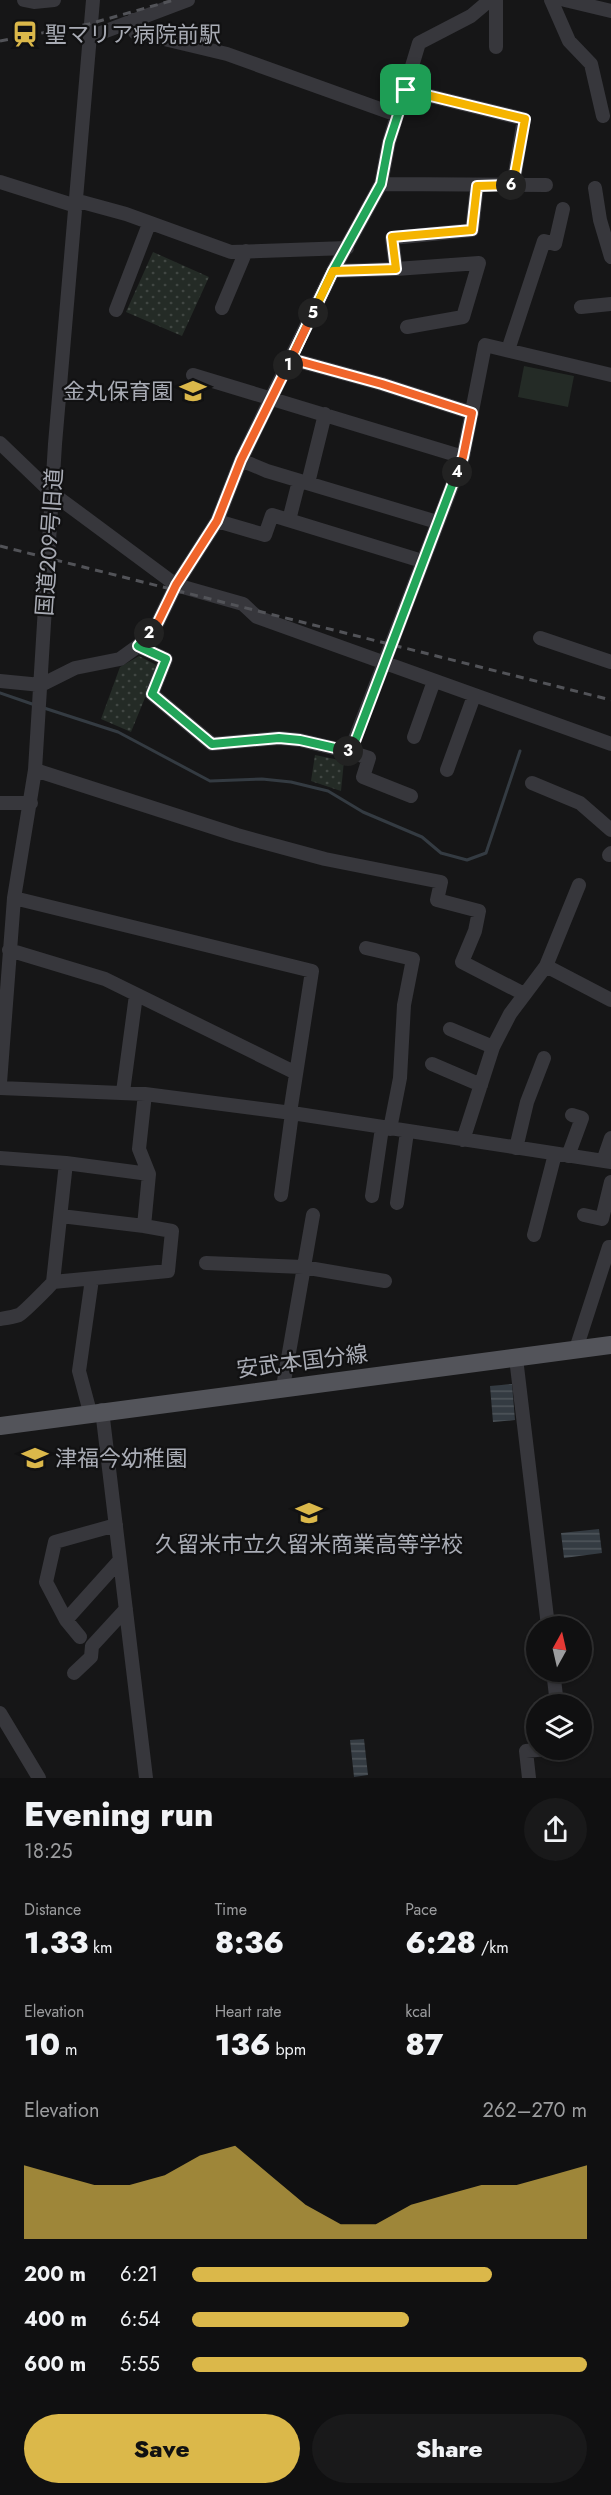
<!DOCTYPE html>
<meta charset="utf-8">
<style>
:root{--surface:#101011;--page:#19191a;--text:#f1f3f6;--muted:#9c9d9f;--line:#303031;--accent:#dbb84a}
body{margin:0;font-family:Jost,"Noto Sans JP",sans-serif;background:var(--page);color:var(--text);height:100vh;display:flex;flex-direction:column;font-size:22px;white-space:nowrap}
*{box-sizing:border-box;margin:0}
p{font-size:20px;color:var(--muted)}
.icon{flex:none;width:33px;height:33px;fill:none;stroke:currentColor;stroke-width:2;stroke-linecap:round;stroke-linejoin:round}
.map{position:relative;height:1778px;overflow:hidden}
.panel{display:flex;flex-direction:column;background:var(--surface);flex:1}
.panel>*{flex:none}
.needle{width:39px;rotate:8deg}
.controls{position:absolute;left:526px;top:1616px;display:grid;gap:12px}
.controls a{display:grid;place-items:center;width:66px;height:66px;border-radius:50%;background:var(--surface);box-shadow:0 2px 4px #0004,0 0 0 2px var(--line);font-size:30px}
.pin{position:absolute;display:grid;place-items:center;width:51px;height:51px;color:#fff;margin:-26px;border-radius:12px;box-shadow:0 3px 9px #0006}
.km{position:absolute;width:30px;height:30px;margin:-15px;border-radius:50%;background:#222;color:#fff;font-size:16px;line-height:30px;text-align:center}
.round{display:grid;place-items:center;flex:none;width:63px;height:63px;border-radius:32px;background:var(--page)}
.headline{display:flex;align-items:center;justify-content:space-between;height:102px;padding:0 24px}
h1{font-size:33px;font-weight:800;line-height:45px}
.stats{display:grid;grid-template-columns:repeat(3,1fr);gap:9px;height:102px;padding:6px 24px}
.stats div{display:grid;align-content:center}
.stats b{font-size:30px;font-weight:800}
.stats small{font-size:16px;font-weight:400}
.stats p{font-size:16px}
.chart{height:168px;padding:12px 24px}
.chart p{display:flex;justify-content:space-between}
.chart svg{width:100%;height:108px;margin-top:6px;fill:var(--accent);opacity:.7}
.primary-button{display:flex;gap:12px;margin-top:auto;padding:12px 24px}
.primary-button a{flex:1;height:69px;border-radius:36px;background:var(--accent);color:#111;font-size:24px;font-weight:800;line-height:69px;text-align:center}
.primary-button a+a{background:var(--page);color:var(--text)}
ul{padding:0 24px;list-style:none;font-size:20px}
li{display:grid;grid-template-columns:96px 72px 1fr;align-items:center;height:45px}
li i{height:15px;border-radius:8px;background:var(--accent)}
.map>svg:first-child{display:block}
</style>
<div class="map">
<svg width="611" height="1778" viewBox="0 0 611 1778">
<defs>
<pattern id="grass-dots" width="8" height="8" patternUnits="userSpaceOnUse" patternTransform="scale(1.5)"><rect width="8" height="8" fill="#242b26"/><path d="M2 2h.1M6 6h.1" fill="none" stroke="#414743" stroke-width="1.8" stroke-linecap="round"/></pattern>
<pattern id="water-rules" width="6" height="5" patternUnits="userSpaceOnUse" patternTransform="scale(1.5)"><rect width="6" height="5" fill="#343b42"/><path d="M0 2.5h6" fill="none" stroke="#4f555b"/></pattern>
</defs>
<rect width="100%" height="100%" fill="#161617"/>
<path fill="url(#grass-dots)" d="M153,252L209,277L182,336L126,312Z
M139,656L158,666L131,732L101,719L120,667Z
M315,755L344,761L341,791L311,781Z"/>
<path fill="#242b26" d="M524,366L574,376L568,407L518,397Z"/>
<path fill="url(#water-rules)" d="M512,1384L515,1420L493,1422L490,1386Z
M599,1529L602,1553L564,1558L561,1533Z
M364,1739L368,1775L354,1777L350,1740Z"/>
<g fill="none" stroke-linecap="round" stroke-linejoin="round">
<path stroke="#343b42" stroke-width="3" d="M0,693L35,705
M44,708L118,732L210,781L262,779L291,782L328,791L363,812L422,837L441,853L467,860L486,853L520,751"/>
<path stroke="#37373c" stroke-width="14" d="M24,0L34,2L54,0
M496,0V47
M551,0L569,41L591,64L603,116
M565,0L611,11
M133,20L135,32L227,54L397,115
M90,37L188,0
M406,90L524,119L513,185
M0,182L76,206L82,202L126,214L231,252L347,248
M381,184L546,185
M595,188L600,220L611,257
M396,269L479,263L463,317L407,327
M333,271L396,269L392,238L472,230L477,186
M581,307L611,304
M222,308L246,251
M116,310L149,224
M508,350L544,241L555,244L563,209
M291,359L382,384L472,413
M193,375L463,457
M0,443L52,493L176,585L243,604L257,617L611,744
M241,460L267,471L437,522
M308,483L325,414
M289,520L299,481
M217,521L265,535L272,515L422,561
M540,638L611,662
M138,646L166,659L152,694L212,744L279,738L300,740L350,752L463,457L485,345L611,375
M0,681L41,685L75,668L120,659L138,646L158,622L176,585L217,521L241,460L333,271L381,184L389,142L419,43L471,16L490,0
M414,737L434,681
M350,752L369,758L363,777L411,796
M35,770L237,835L325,859L441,882L437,900L479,911L475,931L462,962L524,994
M447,770L474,696
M532,783L580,803L611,830
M0,803H31
M609,855L611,853
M14,898L312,971L290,1113
M366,948L413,959L404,1005L400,1078L390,1129
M9,950L105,979L296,1073
M546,966L611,1000
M450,1029L493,1047
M432,1064L481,1085
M0,1083L14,898L35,770L55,444L93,0
M0,1088L145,1094L292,1113L611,1162
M123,1092L136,995
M463,1140L493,1047L510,1014L546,966L579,885
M516,1148L527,1102L544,1058
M568,1156L582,1118L572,1115
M0,1158L66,1163L53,1282C50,1286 23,1313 19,1315C13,1317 6,1318 0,1319
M603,1161L611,1138
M66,1163L149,1174
M281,1195L292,1113
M372,1196L382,1128
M397,1203L407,1132
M584,1215L602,1219L611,1182
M61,1216L144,1226
M534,1235L555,1154
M206,1263L303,1267L385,1281
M53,1282L168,1271L172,1231L144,1226L149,1174L139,1149L145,1094
M576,1349L609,1247H611
M516,1358L548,1626
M283,1387L313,1215
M102,1410L146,1778
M90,1412L79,1371L92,1279
M116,1525L55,1542L46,1582L66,1620L120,1560
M66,1620L80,1637
M553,1671L557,1704
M74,1673L91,1657L92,1646L126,1609
M0,1713L39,1778
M529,1778L526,1751L548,1749"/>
<path stroke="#53545a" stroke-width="18" d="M0,1426L611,1345"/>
<path stroke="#525358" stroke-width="3" stroke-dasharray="8 6" stroke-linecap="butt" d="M0,41L89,24L174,0
M0,546L611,700"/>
</g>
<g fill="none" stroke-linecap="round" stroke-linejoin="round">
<g stroke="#fff" stroke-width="12">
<path id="split-1" d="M288,365L333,271L381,184L389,142L406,90"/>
</g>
<g stroke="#fff" stroke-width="12">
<path id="split-2" d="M149,633L158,622L176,585L217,521L241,460L288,365"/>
</g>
<g stroke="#fff" stroke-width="12">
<path id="split-3" d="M149,633L138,646L166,659L152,694L212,744L279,738L300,740L348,751"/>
</g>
<g stroke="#fff" stroke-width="12">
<path id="split-4" d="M348,751L351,752L457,472"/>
</g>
<g stroke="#fff" stroke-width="12">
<path id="split-5" d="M313,313L291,359L382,384L472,413L463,457L457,472"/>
</g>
<g stroke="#fff" stroke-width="12">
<path id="split-6" d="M313,313L333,271L396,269L392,237L472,230L477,186L511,185"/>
</g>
<g stroke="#fff" stroke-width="12">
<path id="split-7" d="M406,90L525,119L513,185H511"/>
</g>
<use href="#split-1" stroke="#22a559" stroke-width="8"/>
<use href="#split-2" stroke="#f0652b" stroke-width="8"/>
<use href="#split-3" stroke="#22a559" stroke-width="8"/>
<use href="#split-4" stroke="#22a559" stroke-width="8"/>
<use href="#split-5" stroke="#f0652b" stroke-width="8"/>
<use href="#split-6" stroke="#f5b400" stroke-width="8"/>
<use href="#split-7" stroke="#f5b400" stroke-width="8"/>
</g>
<defs>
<g id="station-bare" transform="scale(2.07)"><path d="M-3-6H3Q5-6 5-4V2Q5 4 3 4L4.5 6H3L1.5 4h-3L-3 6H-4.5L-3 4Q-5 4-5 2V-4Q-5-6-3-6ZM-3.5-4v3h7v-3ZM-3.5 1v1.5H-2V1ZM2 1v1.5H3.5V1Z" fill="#dbb84a" stroke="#111112" stroke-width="2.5" paint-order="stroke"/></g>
<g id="school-bare" transform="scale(2.07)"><path d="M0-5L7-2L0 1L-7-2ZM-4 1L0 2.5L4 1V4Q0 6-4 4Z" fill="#dbb84a" stroke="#111112" stroke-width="2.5" paint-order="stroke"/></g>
</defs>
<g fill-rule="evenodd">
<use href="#station-bare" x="25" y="34"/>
<use href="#school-bare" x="193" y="391"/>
<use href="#school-bare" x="35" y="1458"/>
<use href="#school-bare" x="309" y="1513"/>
</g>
<g text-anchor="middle" stroke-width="4.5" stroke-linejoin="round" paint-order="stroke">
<g font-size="22" fill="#a9acb5" stroke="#111112" text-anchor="start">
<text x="45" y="42">聖マリア病院前駅</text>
<text x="173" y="399" text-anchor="end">金丸保育園</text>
<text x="55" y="1466">津福今幼稚園</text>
<text x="309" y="1552" text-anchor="middle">久留米市立久留米商業高等学校</text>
</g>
<g font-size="22" fill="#a9acb5" stroke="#111112">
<text transform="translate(49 542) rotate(-86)" y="8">国道209号旧道</text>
<text transform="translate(302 1361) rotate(-7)" y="8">安武本国分線</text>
</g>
</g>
</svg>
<div class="controls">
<a><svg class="needle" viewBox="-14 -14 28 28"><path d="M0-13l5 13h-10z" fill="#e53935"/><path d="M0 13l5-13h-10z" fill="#9c9d9f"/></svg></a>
<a><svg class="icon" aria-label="layers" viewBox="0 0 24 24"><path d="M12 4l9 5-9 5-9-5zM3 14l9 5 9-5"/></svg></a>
</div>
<div class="pin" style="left:406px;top:90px;background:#1e9e55"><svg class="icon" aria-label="arrive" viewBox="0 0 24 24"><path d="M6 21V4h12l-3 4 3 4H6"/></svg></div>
<b class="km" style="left:288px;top:365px">1</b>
<b class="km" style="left:149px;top:633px">2</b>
<b class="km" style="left:348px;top:751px">3</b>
<b class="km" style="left:457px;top:472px">4</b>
<b class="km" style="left:313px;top:313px">5</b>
<b class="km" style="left:511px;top:185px">6</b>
</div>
<section class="panel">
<div class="headline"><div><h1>Evening run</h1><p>18:25</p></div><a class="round"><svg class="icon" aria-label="share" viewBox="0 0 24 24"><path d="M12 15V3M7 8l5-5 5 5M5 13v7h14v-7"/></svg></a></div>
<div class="stats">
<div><p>Distance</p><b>1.33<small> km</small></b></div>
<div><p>Time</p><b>8:36</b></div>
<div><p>Pace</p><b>6:28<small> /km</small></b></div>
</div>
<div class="stats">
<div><p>Elevation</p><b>10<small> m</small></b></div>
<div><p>Heart rate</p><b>136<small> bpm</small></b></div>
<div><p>kcal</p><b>87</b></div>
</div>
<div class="chart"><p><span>Elevation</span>262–270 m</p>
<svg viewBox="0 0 160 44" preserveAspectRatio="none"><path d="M0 44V14L10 18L20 22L30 22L40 18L50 10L60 6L70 18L80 30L90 38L100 38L110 30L120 26L130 22L140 22L150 18L160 14V44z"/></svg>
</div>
<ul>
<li><b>200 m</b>6:21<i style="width:76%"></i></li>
<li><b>400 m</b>6:54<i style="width:55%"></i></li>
<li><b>600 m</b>5:55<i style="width:100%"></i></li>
</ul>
<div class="primary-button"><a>Save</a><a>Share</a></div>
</section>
